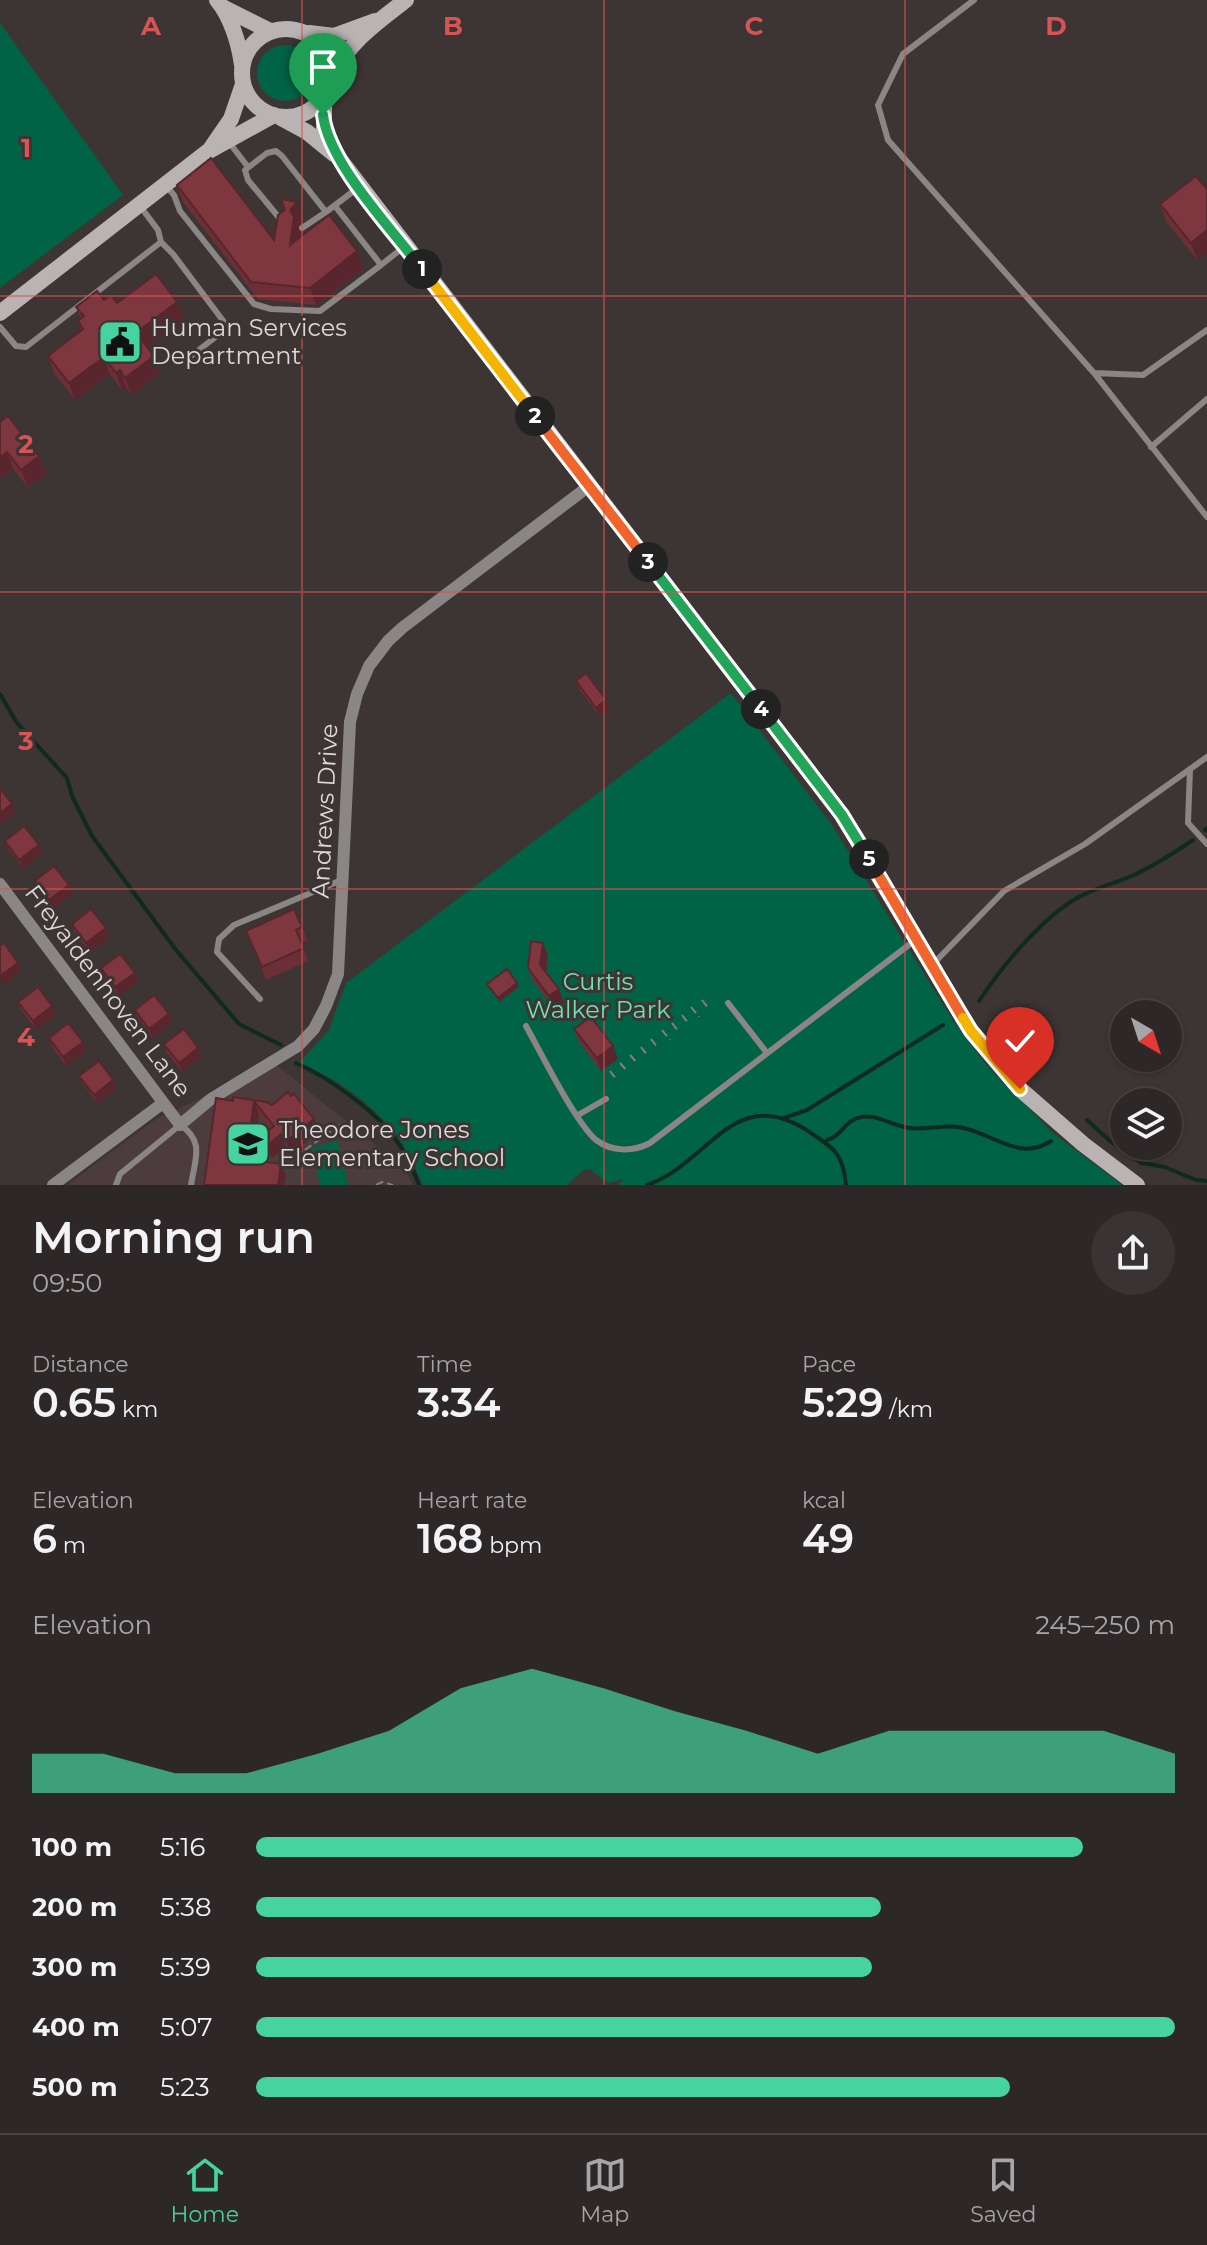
<!DOCTYPE html>
<meta charset="utf-8">
<style>
:root{--surface:#2e2727;--page:#3a3333;--text:#f1f3f6;--muted:#a7a5a7;--line:#494444;--accent:#45d49f}
body{margin:0;font-family:Montserrat,sans-serif;background:var(--page);color:var(--text);height:100vh;display:flex;flex-direction:column;font-size:30px;white-space:nowrap}
*{box-sizing:border-box;margin:0}
p{font-size:26px;color:var(--muted)}
.icon{flex:none;width:44px;height:44px;fill:none;stroke:currentColor;stroke-width:2;stroke-linecap:round;stroke-linejoin:round}
.map{position:relative;height:1185px;overflow:hidden}
.details{display:flex;flex-direction:column;background:var(--surface);flex:1}
.details>*{flex:none}
.needle{width:52px;rotate:141deg}
.tools{position:absolute;left:1110px;top:1000px;display:grid;gap:16px}
.tools a{display:grid;place-items:center;width:72px;height:72px;border-radius:50%;background:var(--surface);box-shadow:0 2px 6px #0004,0 0 0 2px var(--line);font-size:40px}
.pin{position:absolute;display:grid;place-items:center;width:68px;height:68px;color:#fff;margin:-82px -34px;border-radius:50% 50% 50% 0;rotate:-45deg;box-shadow:0 0 8px #0007}
.pin .icon{rotate:45deg}
.km{position:absolute;width:40px;height:40px;margin:-20px;border-radius:50%;background:#222;color:#fff;font-size:22px;line-height:40px;text-align:center}
.round{display:grid;place-items:center;flex:none;width:84px;height:84px;border-radius:42px;background:var(--page)}
.head{display:flex;align-items:center;justify-content:space-between;height:136px;padding:0 32px}
h1{font-size:44px;font-weight:600;line-height:60px}
.stats{display:grid;grid-template-columns:repeat(3,1fr);gap:12px;height:136px;padding:8px 32px}
.stats div{display:grid;align-content:center}
.stats b{font-size:40px;font-weight:600}
.stats small{font-size:22px;font-weight:400}
.stats p{font-size:22px}
.chart{height:224px;padding:16px 32px}
.chart p{display:flex;justify-content:space-between}
.chart svg{width:100%;height:144px;margin-top:8px;fill:var(--accent);opacity:.7}
ul{padding:0 32px;list-style:none;font-size:26px}
li{display:grid;grid-template-columns:128px 96px 1fr;align-items:center;height:60px}
li i{height:20px;border-radius:10px;background:var(--accent)}
.dock{display:flex;justify-content:space-around;align-items:center;height:112px;border-top:2px solid var(--line);background:var(--surface);font-size:22px;color:var(--muted)}
.dock a{display:grid;justify-items:center;gap:4px}
.dock .selected{color:var(--accent)}
.map>svg:first-child{display:block}
</style>
<div class="map">
<svg width="1207" height="1185" viewBox="0 0 1207 1185">
<rect width="100%" height="100%" fill="#3d3434"/>
<path fill="#4c3c3d" d="M268,1058L404,1168L413,1185H67L156,1119L197,1100Z"/>
<path fill="#016345" d="M0,23L123,195L0,288Z
M257 73a28 28 0 1 1 56 0a28 28 0 1 1-56 0Z
M731,693L832,825L954,1022L986,1064L1053,1133L1122,1185H618L624,1179L608,1183L591,1170L585,1169L567,1185H423C417,1172 411,1157 403,1145C380,1109 338,1078 299,1063L329,1030L346,983Z
M338,1141L348,1185H320L312,1147Z"/>
<g fill="none" stroke-linecap="round" stroke-linejoin="round">
<path stroke="#0f2a1f" stroke-width="4" d="M0,694L17,723L67,778L72,796L92,836L176,950L239,1024L281,1045
M1205,830L1207,828
M979,1001C1002,966 1041,919 1077,898C1095,888 1116,883 1134,875C1155,865 1174,853 1193,840
M296,1063C329,1078 375,1110 396,1140C406,1153 413,1169 419,1185
M784,1118L807,1110L943,1025
M1087,1120L1109,1140L1142,1163L1165,1167L1196,1180L1207,1181
M827,1140C841,1137 845,1120 861,1117C877,1114 893,1126 909,1128C925,1130 942,1125 958,1127C991,1131 1018,1163 1051,1141
M647,1185C710,1164 733,1080 811,1133C835,1149 843,1154 846,1185"/>
<path stroke="#867e7f" stroke-width="2" stroke-dasharray="8 4" stroke-linecap="butt" d="M702,1000L709,1009
M691,1007L699,1017
M682,1015L689,1024
M672,1023L679,1032
M662,1030L670,1040
M651,1039L658,1048
M641,1047L648,1056
M630,1055L638,1064
M620,1063L628,1072
M610,1071L617,1080
M295,1157L341,1124
M376,1185L382,1182L393,1185"/>
<path stroke="#8b8686" stroke-width="6" d="M974,0L903,54L878,105L888,140L1094,373L1207,517
M228,141L248,167
M166,186L174,195L180,211L254,304L271,309L320,311L381,265
M335,206L381,265L405,246
M281,220L248,180L245,170L267,153L276,151L282,156L326,212L359,187
M302,228L326,212
M161,242L173,254L224,322L222,332L191,356
M0,327L16,346L26,347L161,242L158,230L140,206
M1094,373L1143,375L1207,330
M1151,447L1207,399
M1190,769L1188,823L1207,844
M934,963L1004,891L1085,844L1207,757
M260,999L217,952L219,939L234,925L344,879
M728,1003L767,1053
M526,1026C541,1053 575,1122 596,1140C612,1152 633,1152 650,1143L914,941
M578,1115L606,1099
M116,1185L120,1174L180,1125C205,1141 195,1159 191,1185"/>
<path stroke="#8b8686" stroke-width="12" d="M0,884L180,1125L211,1099L298,1046L314,1029L326,1006L338,974L350,722L357,694L369,666L388,641L402,628L589,486
M53,1185L163,1103"/>
<path stroke="#bab3b3" stroke-width="16" d="M217,0C231,17 239,43 242,65
M224,8L270,31
M242 73a44 44 0 1 1 88 0a44 44 0 1 1-88 0Z
M309,33L334,36L375,21
M331,79C345,45 377,22 406,0
M324,95V128L338,157L842,815L971,1031L1020,1089L1083,1144L1137,1185
M281,118L307,132L334,154
M211,148L231,119L243,84
M0,313L207,152L274,115"/>
</g>
<path fill="#6c2f36" d="M177,185L274,240L303,219L298,226L301,234L300,237L357,251L364,268L316,305L258,299L183,202Z
M1207,189L1197,260L1166,221L1160,204Z
M104,300L117,303L177,302L184,319L147,347L154,356L160,373L132,395L126,387L122,390L110,374L75,400L54,373L48,356L81,330L78,321L81,319L76,307Z
M0,422L39,456L46,474L28,487L13,469L0,479Z
M576,681L606,700L609,709L599,716L579,689Z
M5,841L39,845L42,854L23,868L8,849Z
M35,881L69,885L72,894L52,909L38,890Z
M72,924L109,937L90,952L75,933Z
M302,927L307,940L301,943L308,961L266,980L246,931Z
M543,943L548,956L546,972L564,1002L554,1009L533,981L528,968Z
M101,968L135,973L138,981L118,996L104,977Z
M18,1002L52,1006L55,1015L36,1029L21,1010Z
M135,1010L169,1014L172,1023L153,1038L138,1018Z
M574,1029L618,1059L601,1071L579,1042Z
M49,1038L83,1042L86,1051L66,1066L52,1047Z
M164,1044L198,1048L201,1057L182,1072L167,1053Z
M79,1076L113,1080L116,1089L97,1103L83,1084Z
M233,1097L272,1105L314,1119L319,1131L291,1154L286,1147L272,1158L266,1150L261,1137L271,1129L259,1114L252,1160L281,1164L286,1176L204,1185Z"/>
<path fill="#58262c" d="M297,202L303,219L298,226L301,234L296,262L290,245V210Z
M1207,230V253L1197,260L1191,243Z
M357,251L364,268L316,305L310,288Z
M177,302L184,319L143,350L136,333Z
M154,356L160,373L132,395L125,378Z
M104,357L110,374L75,400L69,383Z
M120,370L126,387L122,390L116,373Z
M7,452L13,469L0,479V457Z
M39,456L46,474L28,487L21,470Z
M606,700L609,709L599,716L596,708Z
M12,804L15,813L0,824V813Z
M39,845L42,854L23,868L19,860Z
M69,885L72,894L52,909L49,900Z
M106,928L109,937L90,952L86,943Z
M543,943L548,956L545,978L540,965Z
M18,963L21,971L2,986L0,976Z
M135,973L138,981L118,996L115,987Z
M517,983L519,987L499,1002L498,998Z
M559,989L564,1002L554,1009L549,996Z
M52,1006L55,1015L36,1029L33,1021Z
M169,1014L172,1023L153,1038L149,1029Z
M83,1042L86,1051L66,1066L63,1057Z
M613,1046L618,1059L601,1071L597,1058Z
M198,1048L201,1057L182,1072L179,1063Z
M113,1080L116,1089L97,1103L94,1095Z
M254,1101L259,1114L251,1172L246,1159Z
M314,1119L319,1131L291,1154L286,1141Z
M281,1134L286,1147L272,1158L268,1145Z
M281,1164L286,1176L284,1185H278Z"/>
<path fill="#7e373f" stroke="#58262c" stroke-width="2" d="M211,158L274,240L278,215L285,210L281,199L297,202L290,210L294,217L290,245L329,215L357,251L310,288L251,282L177,185Z
M1196,176L1207,189V230L1191,243L1160,204Z
M156,274L177,302L136,333L154,356L125,378L120,370L116,373L104,357L69,383L48,356L83,329L78,321L84,316L76,307L97,291L104,300L111,295L117,303Z
M8,416L39,456L21,470L7,452L0,457V422Z
M586,673L606,700L596,708L576,681Z
M0,788L12,804L0,813Z
M24,826L39,845L19,860L5,841Z
M54,866L69,885L49,900L35,881Z
M91,909L106,928L86,943L72,924Z
M294,909L302,927L296,930L304,948L262,967L246,931Z
M531,941L543,943L540,965L559,989L549,996L528,968Z
M4,943L18,963L0,976V946Z
M120,954L135,973L115,987L101,968Z
M507,969L517,983L498,998L487,984Z
M38,987L52,1006L33,1021L18,1002Z
M154,995L169,1014L149,1029L135,1010Z
M591,1017L613,1046L597,1058L574,1029Z
M68,1023L83,1042L63,1057L49,1038Z
M184,1029L198,1048L179,1063L164,1044Z
M99,1061L113,1080L94,1095L79,1076Z
M288,1092L291,1096L294,1094L314,1119L286,1141L281,1134L268,1145L261,1137L274,1126L254,1101L246,1159L281,1164L278,1185H204L216,1098L233,1101V1097L266,1102L272,1105Z"/>
<g fill="none" stroke-linecap="round" stroke-linejoin="round">
<g stroke="#fff" stroke-width="16">
<path id="split-1" d="M323,115C329,164 392,229 422,269"/>
</g>
<g stroke="#fff" stroke-width="16">
<path id="split-2" d="M422,269L535,416"/>
</g>
<g stroke="#fff" stroke-width="16">
<path id="split-3" d="M535,416L648,562"/>
</g>
<g stroke="#fff" stroke-width="16">
<path id="split-4" d="M648,562L761,709"/>
</g>
<g stroke="#fff" stroke-width="16">
<path id="split-5" d="M761,709L842,815L869,859"/>
</g>
<g stroke="#fff" stroke-width="16">
<path id="split-6" d="M869,859L963,1018"/>
</g>
<g stroke="#fff" stroke-width="16">
<path id="split-7" d="M963,1018L971,1031L1020,1089"/>
</g>
<use href="#split-1" stroke="#22a559" stroke-width="10"/>
<use href="#split-2" stroke="#f5b400" stroke-width="10"/>
<use href="#split-3" stroke="#f0652b" stroke-width="10"/>
<use href="#split-4" stroke="#22a559" stroke-width="10"/>
<use href="#split-5" stroke="#22a559" stroke-width="10"/>
<use href="#split-6" stroke="#f0652b" stroke-width="10"/>
<use href="#split-7" stroke="#f5b400" stroke-width="10"/>
</g>
<path fill="none" stroke="#d85454" stroke-width="2" stroke-opacity="0.55" d="M302,0V1185M604,0V1185M905,0V1185M0,296H1207M0,592H1207M0,889H1207"/>
<defs>
<g id="civic-square" transform="scale(2.3)"><rect x="-9" y="-9" width="18" height="18" rx="4" fill="#45d49f" stroke="#3d3434"/><path d="M-.6-6.5H3V-4.5H.6V-3L4-1V1h2V6H-6V1h2V-1L-.6-3ZM-1.2 2.5V6h2.4V2.5Z" fill="#111"/></g>
<g id="school-square" transform="scale(2.3)"><rect x="-9" y="-9" width="18" height="18" rx="4" fill="#45d49f" stroke="#3d3434"/><path d="M0-5L7-2L0 1L-7-2ZM-4 1L0 2.5L4 1V4Q0 6-4 4Z" fill="#111"/></g>
</defs>
<g fill-rule="evenodd">
<use href="#civic-square" x="120" y="342"/>
<use href="#school-square" x="248" y="1144"/>
</g>
<g text-anchor="middle" stroke-width="6" stroke-linejoin="round" paint-order="stroke">
<g font-size="24" fill="#ded8d9" stroke="#3d3434" text-anchor="start">
<text x="151" y="336">Human Services<tspan x="151" dy="28">Department</tspan></text>
<text x="279" y="1138">Theodore Jones<tspan x="279" dy="28">Elementary School</tspan></text>
</g>
<g font-size="24" fill="#ded8d9" stroke="#3d3434">
<text transform="translate(325 811) rotate(-87)" y="8">Andrews Drive</text>
<text transform="translate(108 991) rotate(53)" y="8">Freyaldenhoven Lane</text>
</g>
<g font-size="24" fill="#6be2b1" stroke="#3d3434">
<text x="598" y="990">Curtis<tspan x="598" dy="28">Walker Park</tspan></text>
</g>
</g>
<g font-size="26" text-anchor="middle" font-weight="bold" fill="#d85454" stroke="#3d3434" stroke-width="6" stroke-linejoin="round" paint-order="stroke">
<text x="151" y="35">A</text>
<text x="453" y="35">B</text>
<text x="754" y="35">C</text>
<text x="1056" y="35">D</text>
<text x="26" y="157">1</text>
<text x="26" y="453">2</text>
<text x="26" y="750">3</text>
<text x="26" y="1046">4</text>
</g>
</svg>
<div class="tools">
<a><svg class="needle" viewBox="-14 -14 28 28"><path d="M0-13l5 13h-10z" fill="#e53935"/><path d="M0 13l5-13h-10z" fill="#a7a5a7"/></svg></a>
<a><svg class="icon" aria-label="layers" viewBox="0 0 24 24"><path d="M12 4l9 5-9 5-9-5zM3 14l9 5 9-5"/></svg></a>
</div>
<div class="pin" style="left:323px;top:115px;background:#1e9e55"><svg class="icon" aria-label="arrive" viewBox="0 0 24 24"><path d="M6 21V4h12l-3 4 3 4H6"/></svg></div>
<div class="pin" style="left:1020px;top:1089px;background:#d93025"><svg class="icon" aria-label="check" viewBox="0 0 24 24"><path d="M5 12l5 5 9-10"/></svg></div>
<b class="km" style="left:422px;top:269px">1</b>
<b class="km" style="left:535px;top:416px">2</b>
<b class="km" style="left:648px;top:562px">3</b>
<b class="km" style="left:761px;top:709px">4</b>
<b class="km" style="left:869px;top:859px">5</b>
</div>
<section class="details">
<div class="head"><div><h1>Morning run</h1><p>09:50</p></div><a class="round"><svg class="icon" aria-label="share" viewBox="0 0 24 24"><path d="M12 15V3M7 8l5-5 5 5M5 13v7h14v-7"/></svg></a></div>
<div class="stats">
<div><p>Distance</p><b>0.65<small> km</small></b></div>
<div><p>Time</p><b>3:34</b></div>
<div><p>Pace</p><b>5:29<small> /km</small></b></div>
</div>
<div class="stats">
<div><p>Elevation</p><b>6<small> m</small></b></div>
<div><p>Heart rate</p><b>168<small> bpm</small></b></div>
<div><p>kcal</p><b>49</b></div>
</div>
<div class="chart"><p><span>Elevation</span>245–250 m</p>
<svg viewBox="0 0 160 44" preserveAspectRatio="none"><path d="M0 44V32L10 32L20 38L30 38L40 32L50 25L60 12L70 6L80 12L90 19L100 25L110 32L120 25L130 25L140 25L150 25L160 32V44z"/></svg>
</div>
<ul>
<li><b>100 m</b>5:16<i style="width:90%"></i></li>
<li><b>200 m</b>5:38<i style="width:68%"></i></li>
<li><b>300 m</b>5:39<i style="width:67%"></i></li>
<li><b>400 m</b>5:07<i style="width:100%"></i></li>
<li><b>500 m</b>5:23<i style="width:82%"></i></li>
</ul>
</section>
<nav class="dock">
<a class="selected"><svg class="icon" aria-label="home" viewBox="0 0 24 24"><path d="M3 11l9-7 9 7M6 9v11h12V9"/></svg>Home</a>
<a><svg class="icon" aria-label="map" viewBox="0 0 24 24"><path d="M3 6l6-2 6 2 6-2v14l-6 2-6-2-6 2zM9 4v14M15 6v14"/></svg>Map</a>
<a><svg class="icon" aria-label="saved" viewBox="0 0 24 24"><path d="M7 4h10v16l-5-4-5 4z"/></svg>Saved</a>
</nav>
